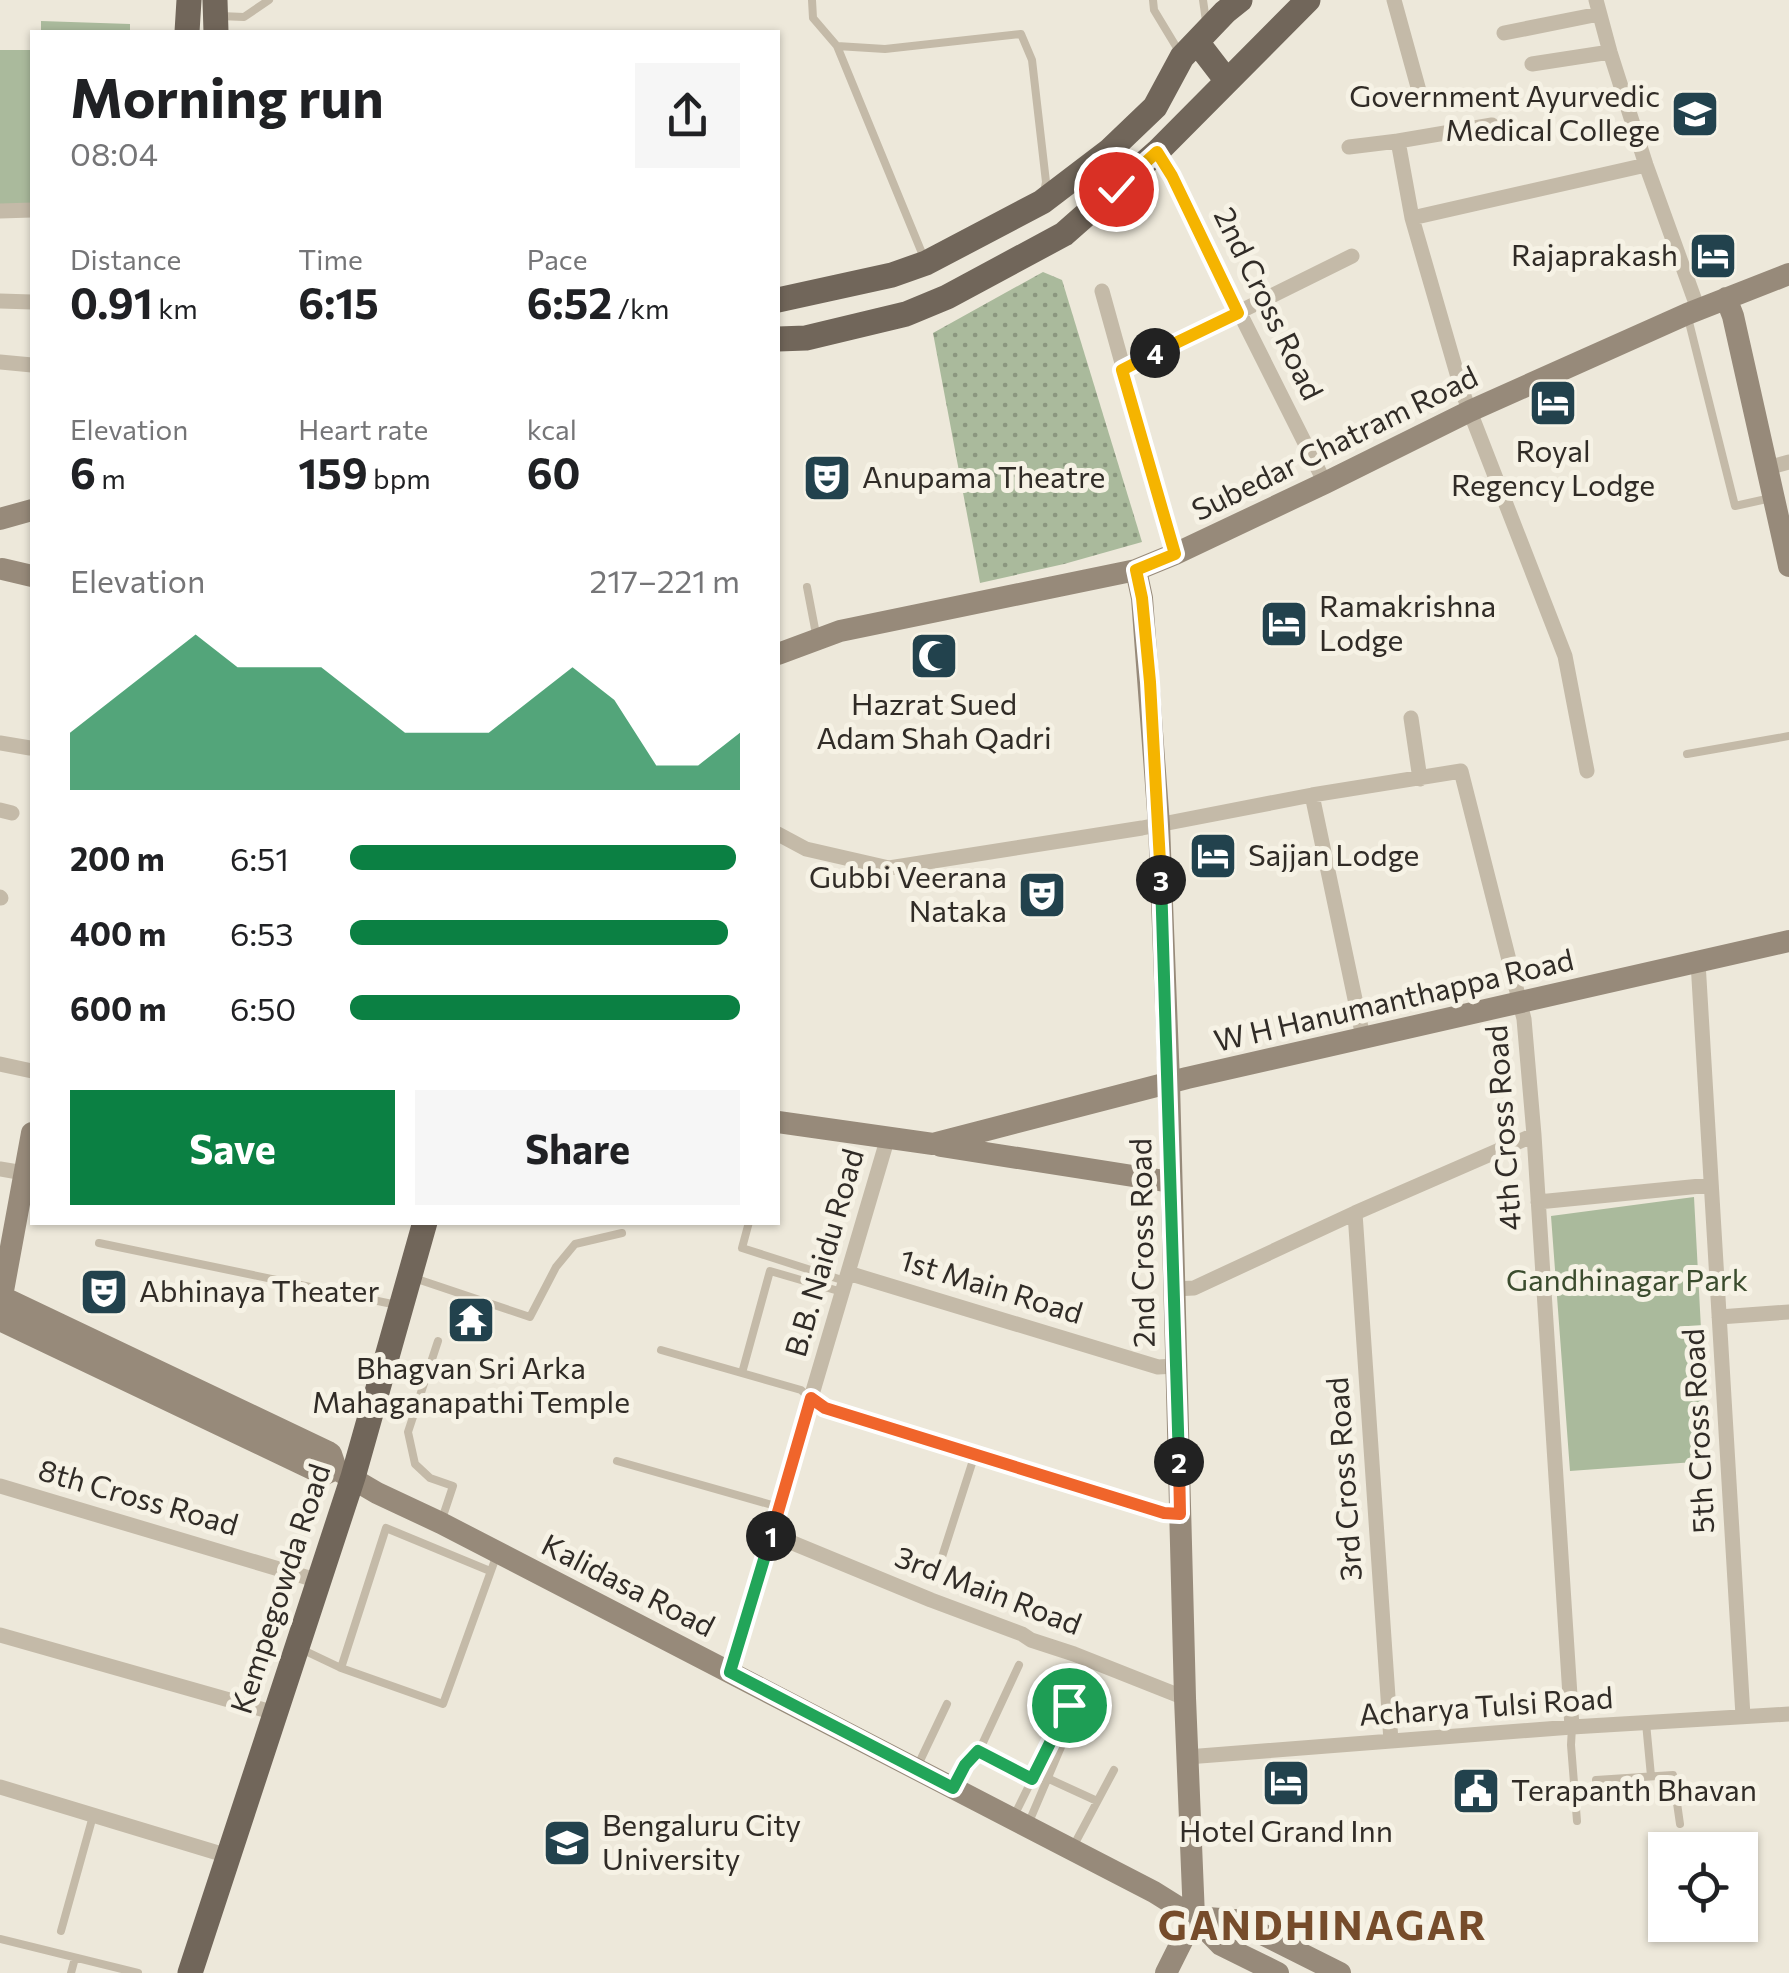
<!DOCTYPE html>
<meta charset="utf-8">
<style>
:root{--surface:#fff;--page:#f6f6f6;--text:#202124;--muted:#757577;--accent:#0b8043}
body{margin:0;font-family:Commissioner,sans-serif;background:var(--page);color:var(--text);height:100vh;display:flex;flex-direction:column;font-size:38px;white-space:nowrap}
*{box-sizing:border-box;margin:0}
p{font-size:32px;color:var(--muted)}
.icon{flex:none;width:55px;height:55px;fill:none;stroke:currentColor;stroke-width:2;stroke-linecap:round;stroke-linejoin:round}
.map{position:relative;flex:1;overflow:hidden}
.panel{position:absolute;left:30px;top:30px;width:750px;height:1195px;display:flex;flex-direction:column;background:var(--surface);border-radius:0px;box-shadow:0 2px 8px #0004}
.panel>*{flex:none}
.controls{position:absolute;left:1648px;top:1832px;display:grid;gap:20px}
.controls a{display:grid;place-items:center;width:110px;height:110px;border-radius:0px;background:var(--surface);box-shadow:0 2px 8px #0004;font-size:50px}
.pin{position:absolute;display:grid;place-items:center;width:85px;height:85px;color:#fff;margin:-42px;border:5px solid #fff;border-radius:50%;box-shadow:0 2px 10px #0007}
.km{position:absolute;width:50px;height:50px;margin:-25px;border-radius:50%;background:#222;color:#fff;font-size:28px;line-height:50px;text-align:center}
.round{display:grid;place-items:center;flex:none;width:105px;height:105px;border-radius:0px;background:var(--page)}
.summary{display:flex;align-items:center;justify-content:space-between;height:170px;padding:0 40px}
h1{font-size:55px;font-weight:700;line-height:75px}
.stats{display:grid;grid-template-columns:repeat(3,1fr);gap:15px;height:170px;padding:10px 40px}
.stats div{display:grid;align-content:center}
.stats b{font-size:42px;font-weight:700}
.stats small{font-size:28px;font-weight:400}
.stats p{font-size:28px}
.chart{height:280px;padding:20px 40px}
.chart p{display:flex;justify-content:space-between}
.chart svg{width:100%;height:180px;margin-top:10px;fill:var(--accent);opacity:.7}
.button{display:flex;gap:20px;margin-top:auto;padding:20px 40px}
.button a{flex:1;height:115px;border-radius:0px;background:var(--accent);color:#fff;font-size:40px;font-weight:700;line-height:115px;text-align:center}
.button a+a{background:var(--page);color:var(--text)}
ul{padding:0 40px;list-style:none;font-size:32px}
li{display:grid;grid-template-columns:160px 120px 1fr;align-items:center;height:75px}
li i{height:25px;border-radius:12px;background:var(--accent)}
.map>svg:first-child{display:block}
</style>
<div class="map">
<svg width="1789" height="1973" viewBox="0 0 1789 1973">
<defs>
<pattern id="grass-dots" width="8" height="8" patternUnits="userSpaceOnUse" patternTransform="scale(2.5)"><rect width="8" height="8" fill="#aaba9c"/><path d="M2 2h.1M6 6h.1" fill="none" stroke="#8b977f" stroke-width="1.8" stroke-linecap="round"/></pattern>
</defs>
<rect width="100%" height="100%" fill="#ede8da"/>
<path fill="url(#grass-dots)" d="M1043,272L1062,280L1142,542L1064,564L980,583L933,333Z"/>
<path fill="#aaba9c" d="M41,21L130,24V32H41Z
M0,50H32V204L0,205Z
M1694,1197L1708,1461L1570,1471L1551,1216Z"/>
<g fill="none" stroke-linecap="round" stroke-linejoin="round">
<path stroke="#c4baa8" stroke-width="8" d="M812,0L813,18L837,46L885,49L1021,34L1032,60L1046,182L1044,192
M1153,0L1154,10L1180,53
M1203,0L1206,21
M220,16L244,17L269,0
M837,46L924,258
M1688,318L1735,506L1771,498
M807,587L816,634
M1687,754L1789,736
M749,1222L742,1248L845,1281
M99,1243L397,1305
M414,1278L530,1317L556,1267L575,1244L622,1233
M438,1341L408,1432L415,1464L430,1478L453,1486L442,1519
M661,1350L801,1390L811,1399
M742,1373L770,1271L842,1292
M617,1461L779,1507
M941,1560L975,1454
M490,1571L386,1528L341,1668L443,1704L496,1557
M301,1649L341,1668
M1646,1723L1651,1776
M1572,1727L1571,1745L1577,1821
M979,1751L1032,1779
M918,1765L947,1704
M1047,1778L1097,1801
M1596,1780L1673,1775L1680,1824
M955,1784L965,1765L979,1751L1019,1665
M1015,1814L1069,1705
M1029,1822L1081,1700
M1074,1845L1114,1770
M61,1931L93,1816
M0,1939L138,1973
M71,1973L75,1958"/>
<path stroke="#c4baa8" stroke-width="15" d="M1394,0L1421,98
M1596,0L1610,52L1646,165L1698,309
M1504,33L1599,14
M1532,64L1610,52
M1398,141L1412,218L1462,391L1565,656L1587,771
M1349,147L1398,141L1492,125
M1157,152L1171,176L1325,483
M0,211L32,210
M1412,218L1646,165
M1102,291L1175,554
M0,301L32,302
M0,362L32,365
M1122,370L1352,256
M1767,468L1789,462
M1411,718L1420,779
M0,743L30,748
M1312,795L1363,1037
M0,810L12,813
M778,834L806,849L889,868L1142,828L1312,795L1461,771L1524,1019L1534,1135L1572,1727
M0,897L1,898
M1698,962L1743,1716
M0,1064L32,1071
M0,1169L24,1173
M1538,1202L1711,1185
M1355,1213L1391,1741
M848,1273L1158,1367L1175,1366
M1173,1289L1194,1288L1355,1213L1534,1135
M1719,1317L1789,1312
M811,1399L825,1408L1164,1513L1180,1514
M0,1486L319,1581
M771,1534L931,1600L1022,1634L1031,1640L1074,1654L1185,1698
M0,1635L275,1713
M730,1672L888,1137
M1187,1757L1572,1727L1789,1714
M0,1787L228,1856"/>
<path stroke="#978a7a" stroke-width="22" d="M1726,298L1733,316L1789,566
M0,519L32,510
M2,569L32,576
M1136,570L1142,598L1159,825L1169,1083L1185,1698L1194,1917L1166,1973
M778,654L840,631L1136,570L1175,554L1325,483L1470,411L1687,314L1789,274
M778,1122L933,1144L1187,1078L1789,941
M941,1146L1171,1182
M0,1296L328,1452L331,1454L336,1469
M0,1307L32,1133
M0,1320L321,1473L325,1474L336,1469
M336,1469L377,1493L441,1523L1154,1892L1194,1917L1221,1945L1278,1973
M1194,1917L1234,1920L1340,1973"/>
<path stroke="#71665a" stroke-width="25" d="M215,0L216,32
M187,32L189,0
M1197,42L1227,81
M778,300L892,275L926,263L1042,202L1109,151L1155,107L1182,57L1225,12L1240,0
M778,339L806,338L906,314L947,297L1064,234L1157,152L1308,0
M190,1973L353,1477L425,1222"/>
</g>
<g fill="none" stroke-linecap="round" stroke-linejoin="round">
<g stroke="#fff" stroke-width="20">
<path id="split-1" d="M771,1536L730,1672L953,1788L965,1765L978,1751L1032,1779L1069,1705"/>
</g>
<g stroke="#fff" stroke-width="20">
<path id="split-2" d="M771,1536L811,1398L825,1408L1164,1513L1180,1514L1179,1462"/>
</g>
<g stroke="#fff" stroke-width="20">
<path id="split-3" d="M1161,880L1179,1462"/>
</g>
<g stroke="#fff" stroke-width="20">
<path id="split-4" d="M1155,353L1122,370L1175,554L1136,570L1142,598L1150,682L1161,880"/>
</g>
<g stroke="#fff" stroke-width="20">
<path id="split-5" d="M1116,189L1157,152L1172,176L1238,313L1155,353"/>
</g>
<use href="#split-1" stroke="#22a559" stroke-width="12"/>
<use href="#split-2" stroke="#f0652b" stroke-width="12"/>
<use href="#split-3" stroke="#22a559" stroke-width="12"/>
<use href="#split-4" stroke="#f5b400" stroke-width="12"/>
<use href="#split-5" stroke="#f5b400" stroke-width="12"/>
</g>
<defs>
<g id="university-square" transform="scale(2.5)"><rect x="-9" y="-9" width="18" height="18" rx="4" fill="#22424d" stroke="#f6f2e5"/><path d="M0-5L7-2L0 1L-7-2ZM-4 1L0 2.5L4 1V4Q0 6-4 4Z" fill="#fff"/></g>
<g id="hotel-square" transform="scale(2.5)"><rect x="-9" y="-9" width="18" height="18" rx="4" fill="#22424d" stroke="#f6f2e5"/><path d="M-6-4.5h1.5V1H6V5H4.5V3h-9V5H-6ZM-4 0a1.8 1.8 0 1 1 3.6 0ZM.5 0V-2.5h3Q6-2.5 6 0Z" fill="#fff"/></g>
<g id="theatre-square" transform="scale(2.5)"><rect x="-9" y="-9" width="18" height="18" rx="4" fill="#22424d" stroke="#f6f2e5"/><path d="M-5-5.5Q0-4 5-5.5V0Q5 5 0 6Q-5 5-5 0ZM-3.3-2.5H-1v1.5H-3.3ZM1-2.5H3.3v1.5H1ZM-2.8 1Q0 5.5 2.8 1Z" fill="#fff"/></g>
<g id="mosque-square" transform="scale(2.5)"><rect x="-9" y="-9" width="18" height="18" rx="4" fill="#22424d" stroke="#f6f2e5"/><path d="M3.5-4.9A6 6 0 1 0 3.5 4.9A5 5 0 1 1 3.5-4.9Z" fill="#fff"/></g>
<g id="temple-square" transform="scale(2.5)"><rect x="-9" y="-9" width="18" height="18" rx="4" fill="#22424d" stroke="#f6f2e5"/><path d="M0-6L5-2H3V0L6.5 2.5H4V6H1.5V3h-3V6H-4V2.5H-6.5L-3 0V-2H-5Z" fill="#fff"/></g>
<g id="civic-square" transform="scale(2.5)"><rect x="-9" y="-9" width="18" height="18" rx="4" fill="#22424d" stroke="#f6f2e5"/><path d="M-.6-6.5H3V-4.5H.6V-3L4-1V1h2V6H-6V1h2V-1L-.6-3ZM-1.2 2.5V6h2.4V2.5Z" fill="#fff"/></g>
</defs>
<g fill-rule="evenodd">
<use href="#university-square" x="1695" y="114"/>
<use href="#hotel-square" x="1713" y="256"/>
<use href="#hotel-square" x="1553" y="403"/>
<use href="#theatre-square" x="827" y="478"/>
<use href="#hotel-square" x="1284" y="624"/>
<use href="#mosque-square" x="934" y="656"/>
<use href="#hotel-square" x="1213" y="856"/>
<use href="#theatre-square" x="1042" y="895"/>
<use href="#theatre-square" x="104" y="1292"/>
<use href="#temple-square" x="471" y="1320"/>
<use href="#hotel-square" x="1286" y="1783"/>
<use href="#civic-square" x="1476" y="1791"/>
<use href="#university-square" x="567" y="1843"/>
</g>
<g text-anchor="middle" stroke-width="10" stroke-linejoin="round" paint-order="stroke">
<g font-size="30" fill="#312c27" stroke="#f6f2e5" text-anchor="start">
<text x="1660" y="107" text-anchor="end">Government Ayurvedic<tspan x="1660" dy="34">Medical College</tspan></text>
<text x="1678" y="266" text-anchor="end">Rajaprakash</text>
<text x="1553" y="462" text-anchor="middle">Royal<tspan x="1553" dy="34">Regency Lodge</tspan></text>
<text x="862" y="488">Anupama Theatre</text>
<text x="1319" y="617">Ramakrishna<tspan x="1319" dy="34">Lodge</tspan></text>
<text x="934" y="715" text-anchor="middle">Hazrat Sued<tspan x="934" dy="34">Adam Shah Qadri</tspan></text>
<text x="1248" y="866">Sajjan Lodge</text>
<text x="1007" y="888" text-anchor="end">Gubbi Veerana<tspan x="1007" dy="34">Nataka</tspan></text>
<text x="139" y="1302">Abhinaya Theater</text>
<text x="471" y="1379" text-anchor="middle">Bhagvan Sri Arka<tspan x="471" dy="34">Mahaganapathi Temple</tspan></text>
<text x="1511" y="1801">Terapanth Bhavan</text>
<text x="602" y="1836">Bengaluru City<tspan x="602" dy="34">University</tspan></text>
<text x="1286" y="1842" text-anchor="middle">Hotel Grand Inn</text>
</g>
<g font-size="30" fill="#312c27" stroke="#f6f2e5">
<text transform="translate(1268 304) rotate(64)" y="10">2nd Cross Road</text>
<text transform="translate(1335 444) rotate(-26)" y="10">Subedar Chatram Road</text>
<text transform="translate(1394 1001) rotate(-13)" y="10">W H Hanumanthappa Road</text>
<text transform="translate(1504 1128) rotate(-94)" y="10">4th Cross Road</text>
<text transform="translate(1143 1243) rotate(-91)" y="10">2nd Cross Road</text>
<text transform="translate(825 1253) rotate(-74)" y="10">B.B. Naidu Road</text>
<text transform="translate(991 1287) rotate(17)" y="10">1st Main Road</text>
<text transform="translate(1699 1431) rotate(-93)" y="10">5th Cross Road</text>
<text transform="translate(1345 1479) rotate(-94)" y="10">3rd Cross Road</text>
<text transform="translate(138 1498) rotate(16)" y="10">8th Cross Road</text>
<text transform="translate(628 1586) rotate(27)" y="10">Kalidasa Road</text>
<text transform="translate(281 1589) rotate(-72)" y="10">Kempegowda Road</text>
<text transform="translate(988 1591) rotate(21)" y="10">3rd Main Road</text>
<text transform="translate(1486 1707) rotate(-4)" y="10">Acharya Tulsi Road</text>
</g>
<g font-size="30" fill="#3b4c2e" stroke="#f6f2e5">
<text x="1627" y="1291">Gandhinagar Park</text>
</g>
<g font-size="40" font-weight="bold" letter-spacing="2.5" fill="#764c2b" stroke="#f6f2e5">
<text x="1323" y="1940">GANDHINAGAR</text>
</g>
</g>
</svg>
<div class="controls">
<a><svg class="icon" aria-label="locate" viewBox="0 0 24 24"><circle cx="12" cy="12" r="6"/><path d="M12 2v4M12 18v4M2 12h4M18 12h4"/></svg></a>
</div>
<div class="pin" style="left:1069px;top:1705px;background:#1e9e55"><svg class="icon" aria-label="arrive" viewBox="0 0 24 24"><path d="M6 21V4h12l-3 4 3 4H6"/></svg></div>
<div class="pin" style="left:1116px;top:189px;background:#d93025"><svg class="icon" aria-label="check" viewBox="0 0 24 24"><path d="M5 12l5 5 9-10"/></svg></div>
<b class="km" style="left:771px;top:1536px">1</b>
<b class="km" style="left:1179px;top:1462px">2</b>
<b class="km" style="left:1161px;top:880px">3</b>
<b class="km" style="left:1155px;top:353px">4</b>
<section class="panel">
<div class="summary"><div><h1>Morning run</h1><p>08:04</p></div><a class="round"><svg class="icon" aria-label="share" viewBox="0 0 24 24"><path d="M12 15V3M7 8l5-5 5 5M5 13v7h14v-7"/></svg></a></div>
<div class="stats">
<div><p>Distance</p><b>0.91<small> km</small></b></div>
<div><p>Time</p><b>6:15</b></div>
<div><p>Pace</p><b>6:52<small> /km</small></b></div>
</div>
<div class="stats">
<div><p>Elevation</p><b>6<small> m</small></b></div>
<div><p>Heart rate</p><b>159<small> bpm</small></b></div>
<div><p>kcal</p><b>60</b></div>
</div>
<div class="chart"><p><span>Elevation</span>217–221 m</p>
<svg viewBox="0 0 160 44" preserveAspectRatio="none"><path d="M0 44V30L10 22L20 14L30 6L40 14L50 14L60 14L70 22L80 30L90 30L100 30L110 22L120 14L130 22L140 38L150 38L160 30V44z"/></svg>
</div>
<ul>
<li><b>200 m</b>6:51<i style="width:99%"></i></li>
<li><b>400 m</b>6:53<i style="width:97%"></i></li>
<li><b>600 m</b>6:50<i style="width:100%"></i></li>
</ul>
<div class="button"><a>Save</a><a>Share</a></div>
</section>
</div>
